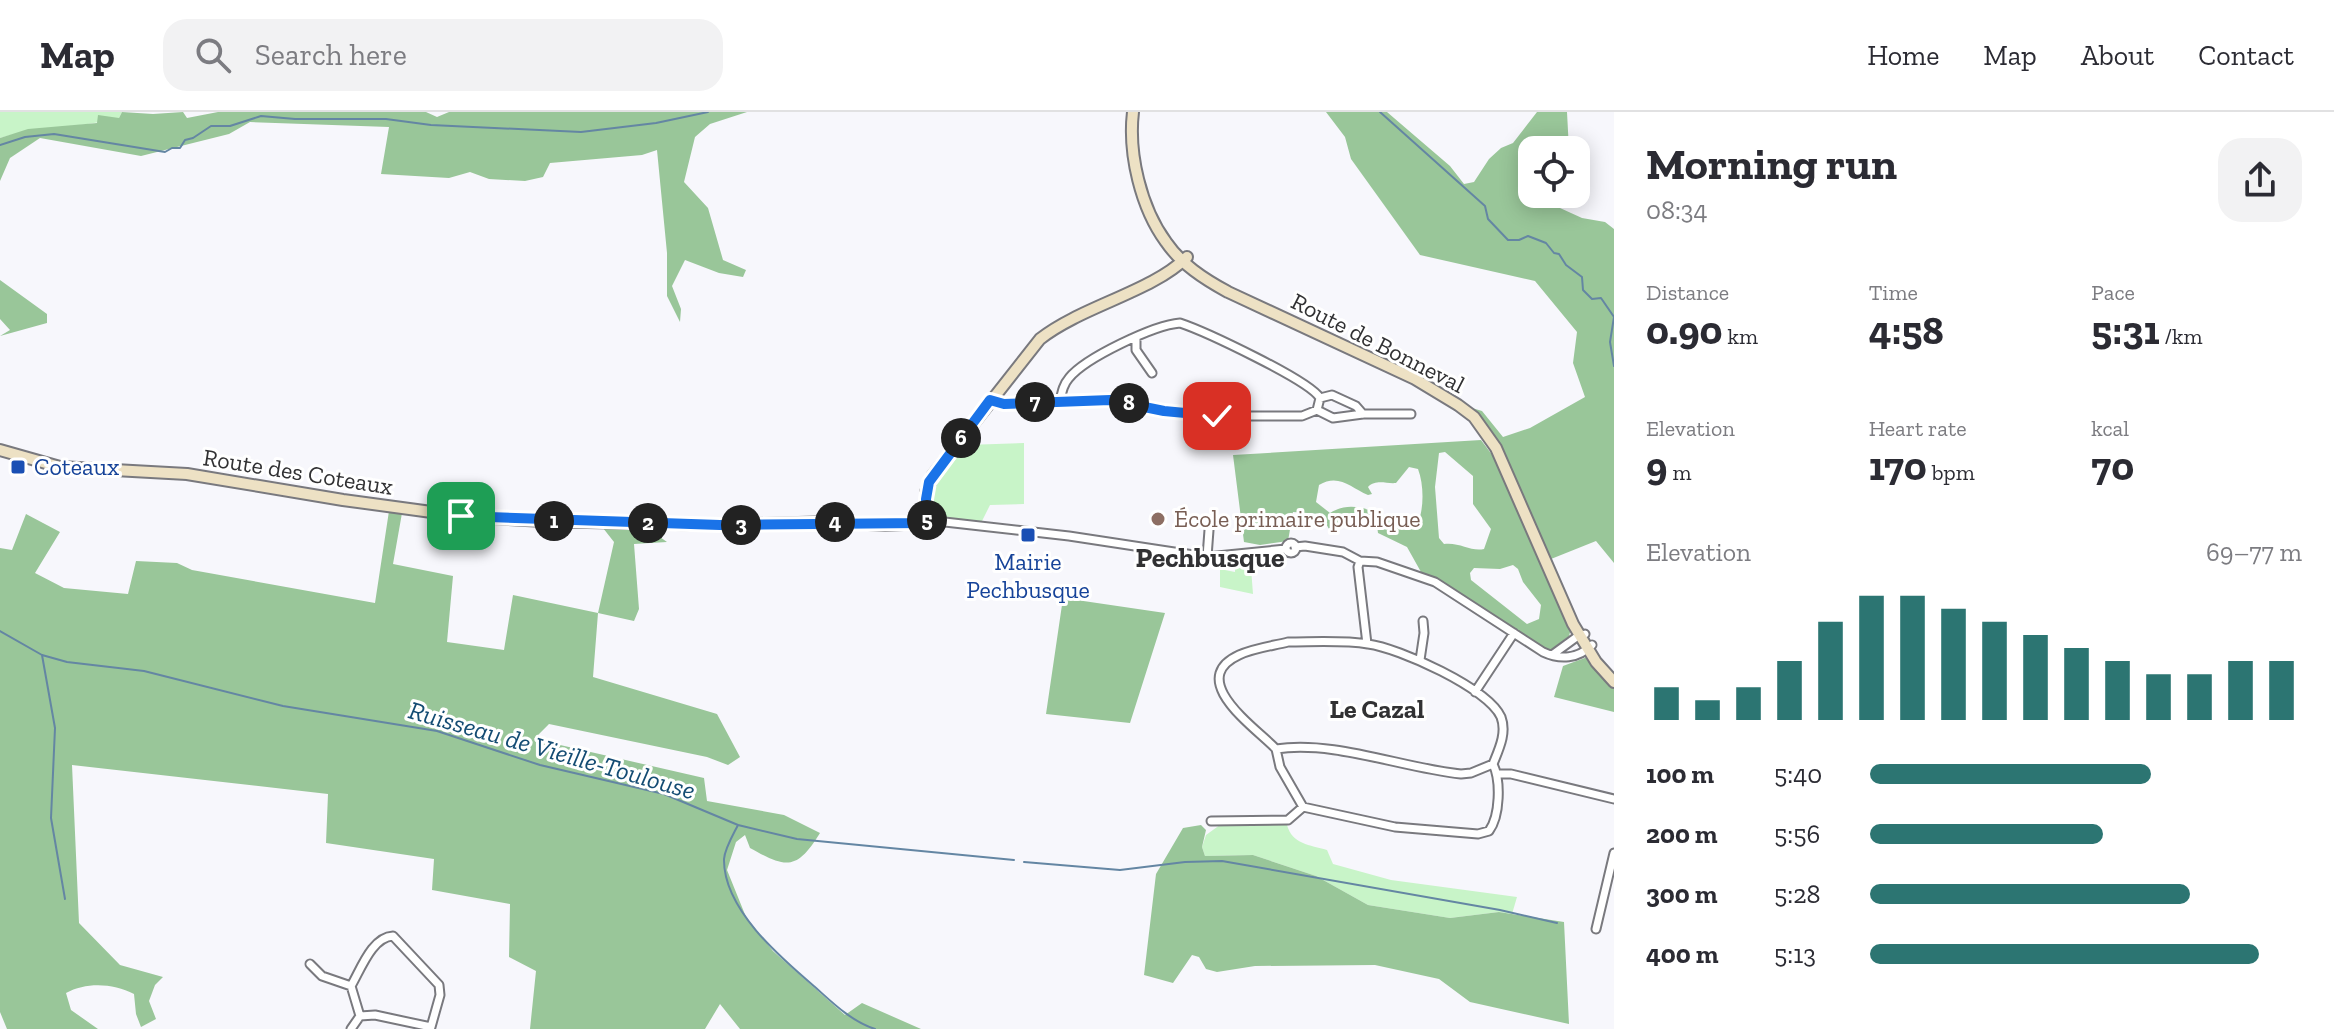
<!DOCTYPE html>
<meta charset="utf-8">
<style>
:root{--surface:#fff;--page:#f2f2f3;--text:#2b2b33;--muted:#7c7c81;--line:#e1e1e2;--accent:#2c7572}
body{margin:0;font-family:"Zilla Slab",serif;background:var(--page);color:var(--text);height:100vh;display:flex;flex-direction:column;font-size:30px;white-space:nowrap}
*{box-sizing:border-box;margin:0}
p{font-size:26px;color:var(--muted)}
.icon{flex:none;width:44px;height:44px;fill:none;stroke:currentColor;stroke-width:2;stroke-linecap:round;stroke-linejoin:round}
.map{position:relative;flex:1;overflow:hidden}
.drawer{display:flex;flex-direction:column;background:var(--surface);width:720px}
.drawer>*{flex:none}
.tools{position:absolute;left:1518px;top:24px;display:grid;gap:16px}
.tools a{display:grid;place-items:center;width:72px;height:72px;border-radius:16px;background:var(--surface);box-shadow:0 4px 20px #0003;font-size:40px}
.pin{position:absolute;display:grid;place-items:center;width:68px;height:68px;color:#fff;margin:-34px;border-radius:16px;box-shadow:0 4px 12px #0006}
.km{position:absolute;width:40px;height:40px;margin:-20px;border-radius:50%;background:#222;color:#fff;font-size:22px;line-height:40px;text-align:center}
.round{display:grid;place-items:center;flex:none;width:84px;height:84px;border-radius:24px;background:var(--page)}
.overview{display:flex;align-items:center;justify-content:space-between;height:136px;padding:0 32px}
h1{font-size:44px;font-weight:800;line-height:60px}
.figures{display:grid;grid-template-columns:repeat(3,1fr);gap:12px;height:136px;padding:8px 32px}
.figures div{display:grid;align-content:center}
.figures b{font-size:40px;font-weight:800}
.figures small{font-size:22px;font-weight:400}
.figures p{font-size:22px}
.chart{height:224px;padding:16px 32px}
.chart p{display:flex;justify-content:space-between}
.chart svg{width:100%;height:144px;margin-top:8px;stroke:var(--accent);stroke-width:6}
ul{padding:0 32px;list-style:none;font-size:26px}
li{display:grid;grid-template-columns:128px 96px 1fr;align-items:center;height:60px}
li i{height:20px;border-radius:10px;background:var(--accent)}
header{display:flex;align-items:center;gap:48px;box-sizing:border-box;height:112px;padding:0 40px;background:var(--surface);border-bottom:2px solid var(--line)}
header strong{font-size:38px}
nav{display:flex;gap:44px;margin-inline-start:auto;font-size:28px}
.search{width:560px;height:72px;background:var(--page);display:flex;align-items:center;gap:20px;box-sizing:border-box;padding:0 28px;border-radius:24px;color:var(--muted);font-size:30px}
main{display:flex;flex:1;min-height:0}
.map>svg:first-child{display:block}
</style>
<header>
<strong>Map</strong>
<div class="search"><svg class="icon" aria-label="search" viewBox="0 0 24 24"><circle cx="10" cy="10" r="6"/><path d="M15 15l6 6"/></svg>Search here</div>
<nav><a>Home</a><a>Map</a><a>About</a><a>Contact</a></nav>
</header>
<main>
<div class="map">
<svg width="1614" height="917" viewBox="0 0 1614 917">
<rect width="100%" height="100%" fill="#f7f7fc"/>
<path fill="#c8f4c8" d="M0,0H122L119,6C80,16 39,14 0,26Z
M1024,331V392L990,393L981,411L933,405L934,376L966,333Z
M1250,443L1253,482L1220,475V457L1235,460V450L1229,446Z
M1224,710L1287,713C1292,732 1310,733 1327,738L1333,752L1391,768L1517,785L1512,802L1499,800L1450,806L1368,793L1316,764L1253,743L1205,744L1202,735L1206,723Z"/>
<path fill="#99c699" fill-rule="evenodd" d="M122,0L153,2L183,0L187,6L218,0H426L437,5L449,0H747L710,12L695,25L684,70L708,96L723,148L746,158L743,165L719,161L685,148L672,174L681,197L680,210L667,184V141L657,38L642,43L550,51L543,65L525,69L489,67L470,60L449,66L381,62L389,15L250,10L229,22L141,44L40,26L10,46L0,69V26L28,17L97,11L98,3L119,6Z
M1326,0H1387L1450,54L1464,72L1474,70L1489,47L1501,36L1513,31L1537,0H1567L1569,38H1532V82H1537L1538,86L1582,106L1605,110L1614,117V451L1596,429L1551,447L1498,329L1472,296L1482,299L1503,325L1530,316L1585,285L1573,251L1577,220L1535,169L1420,143L1351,47L1345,25Z
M0,168L47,202V211L0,224L10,218L0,207Z
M1481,328L1496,348L1535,441L1572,513L1569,524L1551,538L1542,537L1445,471L1421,460L1407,435L1378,421L1376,406L1354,402L1343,405L1336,417L1330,419L1321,402L1293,400L1288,429L1260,433L1244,430L1233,343ZM1445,340L1473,364V392L1491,417L1484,437C1471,440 1460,430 1444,432L1439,426L1435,375L1439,341ZM1409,355L1418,357C1424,373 1424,396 1418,411L1415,413C1386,410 1359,383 1330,401L1316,390L1319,373C1339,361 1351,376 1368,383L1372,382L1368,375C1376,367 1386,372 1396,371ZM1513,453L1518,457L1523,470L1541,493L1539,507L1527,512L1471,468L1470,461L1474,456L1500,457Z
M389,399L402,401L393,452L453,464L447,530L504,538L513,483L598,501L614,430L603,416L650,418L667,430L634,432L639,497L634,509L598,501L593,565L717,602L740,645L728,653L707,645L549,612L534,627L704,666L707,689L784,703L820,721C797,758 787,757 750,736L745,723L736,730L727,758L746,805L773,839L845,903L862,891L921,917H740L720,892L705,917H530L536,859L509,845L510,792L432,778L434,747L326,731L328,682L72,653L79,811L120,853L163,865L155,873L149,889L156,907L141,915L136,902L134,882C113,871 86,870 66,881L71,898L98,917H7L0,900V436L12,438L26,402L60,420L35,461L64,476L128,482L136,449L177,451L192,458L375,491Z
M1063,486L1165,501L1130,611L1046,602Z
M1590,544L1614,577V600L1554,585L1563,554Z
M1201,713L1206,718L1202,735L1205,744L1253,743L1316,764L1368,793L1450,806L1499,800L1564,810L1569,912L1470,890L1439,867L1375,853L1255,854L1217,860L1206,857L1199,845L1192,843L1173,871L1144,863L1156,762L1183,716Z"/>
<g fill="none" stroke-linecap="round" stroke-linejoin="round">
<path stroke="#6486a3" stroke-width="2" d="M1380,0L1485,94L1488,107L1508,128H1519L1528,124L1546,131L1554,141L1559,142L1566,153L1582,165L1583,178L1592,187L1601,186L1614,205L1610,230L1614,254
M0,33L25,25L54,22L165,40L172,36H180L185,28L193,26L211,14H230L261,4L295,7H386L431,13L581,20L656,11L708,0
M0,519L42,543L67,550L144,559L283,594L437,619L540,653L664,682L738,713C733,723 725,736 724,747C723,797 781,846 815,875C834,892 851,909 875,917
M42,543L55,616L51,706L65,787
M738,713L797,727L1014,748
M1024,750L1120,758L1185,750L1222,749L1500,798L1557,811"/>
<g stroke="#79797e" stroke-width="11">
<path id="street" d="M1136,225V238L1152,261
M1320,286L1332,283L1356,294L1363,302
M990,288L1004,292L1110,288L1164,299L1217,304H1302L1317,298L1320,286C1309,268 1204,219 1180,211C1154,213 1085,246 1069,266C1063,273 1062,280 1060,289
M1317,298L1333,306L1363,302H1411
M927,408L1069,424L1207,445L1286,437
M1286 436a5 5 0 1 1 10 0a5 5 0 1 1-10 0Z
M1295,435L1305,434L1343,440L1360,449L1377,450L1435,470L1543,540C1560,548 1578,547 1592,533
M1207,445L1209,418
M1360,449L1358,455L1367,532
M1288,530C1313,530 1343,528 1368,532C1399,536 1488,576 1501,605C1507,621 1499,637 1493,652L1471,661L1461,662C1402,656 1334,628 1276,637C1256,616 1185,568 1239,543C1254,536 1272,534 1288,530Z
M1552,543L1578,524L1585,522
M1420,548L1424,521L1423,509
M1475,580L1514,521
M1276,637L1280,655L1303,695L1395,715L1478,722L1489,719C1500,704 1501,669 1493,652
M1498,662H1511L1614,687
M1211,709L1288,708L1303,695
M1596,817L1614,741
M393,824L439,873L440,883L431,915L375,903L360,904L351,874C361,857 372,825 393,824Z
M310,852L322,864L351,874
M351,917L360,904"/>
</g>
<g stroke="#79797e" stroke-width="14">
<path id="secondary" d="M1133,0C1128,42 1141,96 1166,130C1181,152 1204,167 1228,180L1415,267L1458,293L1474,305L1496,336L1573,512L1596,550L1614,570
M0,338L60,355L187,362L343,388L461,404L543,409L720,413L834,410L885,413L922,411L927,408L926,380L933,363L1040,227C1082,194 1152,180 1187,145"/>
</g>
<use href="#street" stroke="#fff" stroke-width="7"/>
<use href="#secondary" stroke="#ede1c4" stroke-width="10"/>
</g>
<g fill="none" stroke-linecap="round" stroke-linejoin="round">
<g stroke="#fff" stroke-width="16">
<path id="route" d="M461,404L720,413L922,411L927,408L926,387L929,370L990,288L1004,292L1110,288L1164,299L1217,304"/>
</g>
<use href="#route" stroke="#1a73e8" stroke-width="10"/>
</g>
<g fill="#1a4fb4" stroke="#fff" stroke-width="3">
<rect x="10" y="347" width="16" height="16" rx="4"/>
<rect x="1020" y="415" width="16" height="16" rx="4"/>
</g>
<circle fill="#8d6e63" stroke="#fff" stroke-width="3" cx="1158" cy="407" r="8"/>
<g text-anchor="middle" stroke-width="6" stroke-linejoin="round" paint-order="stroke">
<g font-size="24" fill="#313133" stroke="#fff">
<text transform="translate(1378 231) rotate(27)" y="8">Route de Bonneval</text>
<text transform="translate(298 360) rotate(9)" y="8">Route des Coteaux</text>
</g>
<g font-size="24" fill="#164399" stroke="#fff" text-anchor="start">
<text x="34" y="363">Coteaux</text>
<text x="1028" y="458" text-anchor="middle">Mairie<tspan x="1028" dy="28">Pechbusque</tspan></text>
</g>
<g font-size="24" fill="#785e54" stroke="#fff" text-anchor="start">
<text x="1174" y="415">École primaire publique</text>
</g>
<g font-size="26" font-weight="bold" fill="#313133" stroke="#fff">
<text x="1377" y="606">Le Cazal</text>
</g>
<g font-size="26" font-style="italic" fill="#144c73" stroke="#fff">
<text transform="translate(552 638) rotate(16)" y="9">Ruisseau de Vieille-Toulouse</text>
</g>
<g font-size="28" font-weight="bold" fill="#313133" stroke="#fff">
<text x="1210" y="455">Pechbusque</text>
</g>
</g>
</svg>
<div class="tools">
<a><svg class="icon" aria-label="locate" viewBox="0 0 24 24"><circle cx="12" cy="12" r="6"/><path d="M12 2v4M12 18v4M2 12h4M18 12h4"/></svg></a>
</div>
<div class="pin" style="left:461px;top:404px;background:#1e9e55"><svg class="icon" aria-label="arrive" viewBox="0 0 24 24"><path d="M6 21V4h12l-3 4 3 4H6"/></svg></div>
<div class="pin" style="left:1217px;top:304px;background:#d93025"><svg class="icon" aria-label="check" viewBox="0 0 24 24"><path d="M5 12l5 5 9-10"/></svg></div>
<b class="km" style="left:554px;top:409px">1</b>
<b class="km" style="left:648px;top:411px">2</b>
<b class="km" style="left:741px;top:413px">3</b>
<b class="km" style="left:835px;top:410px">4</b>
<b class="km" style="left:927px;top:408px">5</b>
<b class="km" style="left:961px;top:326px">6</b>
<b class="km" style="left:1035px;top:290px">7</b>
<b class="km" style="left:1129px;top:291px">8</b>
</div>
<section class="drawer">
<div class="overview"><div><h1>Morning run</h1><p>08:34</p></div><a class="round"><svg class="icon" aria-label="share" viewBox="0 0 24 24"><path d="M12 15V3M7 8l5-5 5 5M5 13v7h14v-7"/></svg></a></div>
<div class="figures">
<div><p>Distance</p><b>0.90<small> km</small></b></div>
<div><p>Time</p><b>4:58</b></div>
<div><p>Pace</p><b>5:31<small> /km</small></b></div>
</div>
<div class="figures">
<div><p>Elevation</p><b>9<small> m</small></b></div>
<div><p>Heart rate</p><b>170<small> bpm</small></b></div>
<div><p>kcal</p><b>70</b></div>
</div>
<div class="chart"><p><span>Elevation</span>69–77 m</p>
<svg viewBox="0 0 160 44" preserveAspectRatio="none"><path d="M5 44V34M15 44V38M25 44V34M35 44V26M45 44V14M55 44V6M65 44V6M75 44V10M85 44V14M95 44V18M105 44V22M115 44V26M125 44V30M135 44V30M145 44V26M155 44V26"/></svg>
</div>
<ul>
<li><b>100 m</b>5:40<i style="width:65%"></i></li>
<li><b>200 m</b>5:56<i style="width:54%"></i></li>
<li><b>300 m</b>5:28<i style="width:74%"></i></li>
<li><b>400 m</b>5:13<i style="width:90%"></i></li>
</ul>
</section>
</main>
